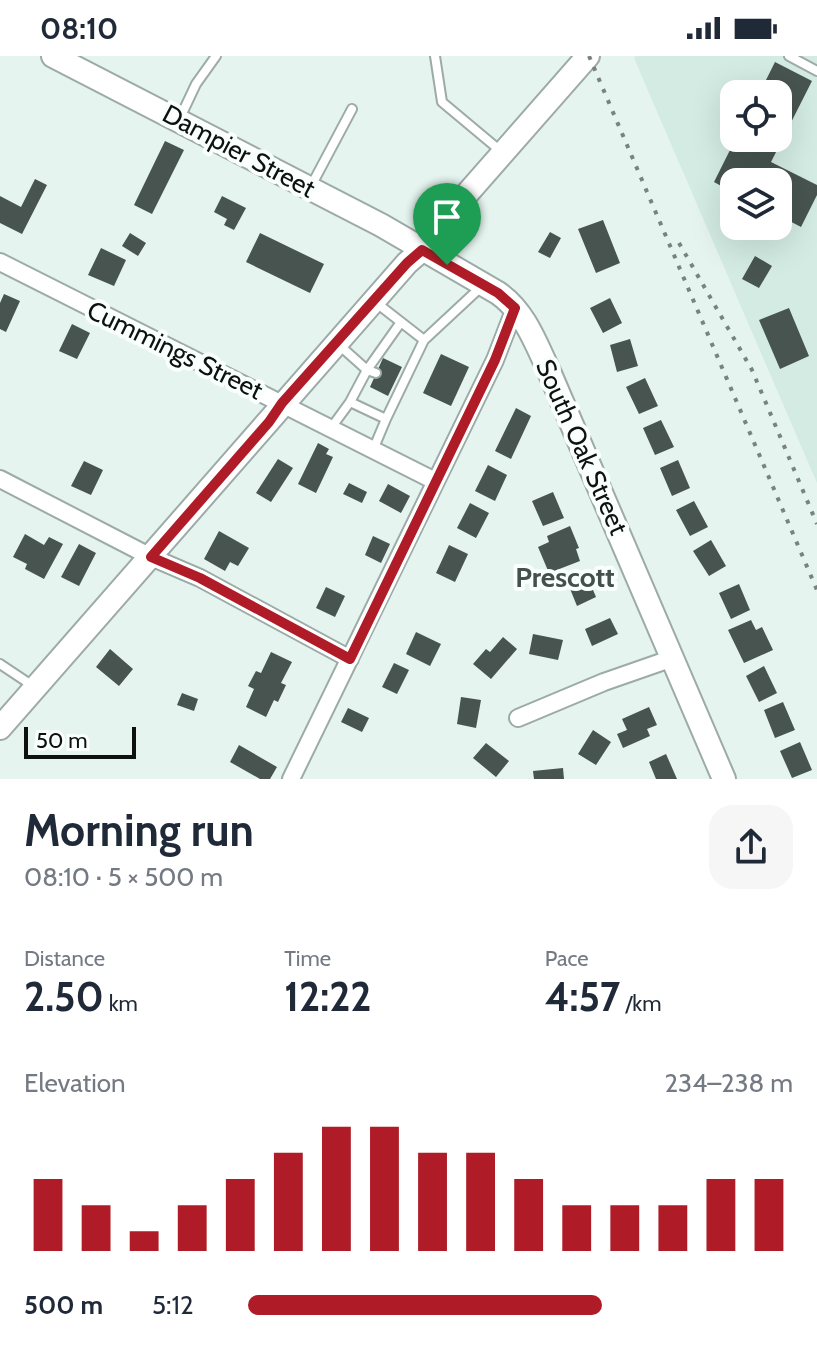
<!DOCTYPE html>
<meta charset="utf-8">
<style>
:root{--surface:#fff;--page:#f6f6f7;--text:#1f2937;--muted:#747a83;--accent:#af1c27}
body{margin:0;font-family:Cabin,sans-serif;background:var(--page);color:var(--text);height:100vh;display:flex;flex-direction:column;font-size:30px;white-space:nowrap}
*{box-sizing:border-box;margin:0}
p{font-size:26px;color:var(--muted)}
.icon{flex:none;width:44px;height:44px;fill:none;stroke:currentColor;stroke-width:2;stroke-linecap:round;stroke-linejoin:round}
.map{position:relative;height:723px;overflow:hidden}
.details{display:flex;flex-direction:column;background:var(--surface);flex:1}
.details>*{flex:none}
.controls{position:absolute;left:720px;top:24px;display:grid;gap:16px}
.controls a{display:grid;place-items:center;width:72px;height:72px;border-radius:16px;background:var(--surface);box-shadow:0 8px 32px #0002;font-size:40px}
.scale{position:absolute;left:24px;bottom:20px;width:112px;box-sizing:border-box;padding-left:8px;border:4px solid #0d1210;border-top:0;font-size:22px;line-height:28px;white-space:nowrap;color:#0d1210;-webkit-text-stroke:6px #f9fffd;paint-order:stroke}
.pin{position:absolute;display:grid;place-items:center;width:68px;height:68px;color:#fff;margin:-82px -34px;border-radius:50% 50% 50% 0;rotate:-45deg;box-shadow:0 0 8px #0007}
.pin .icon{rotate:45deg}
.round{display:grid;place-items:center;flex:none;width:84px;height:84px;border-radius:24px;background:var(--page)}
.overview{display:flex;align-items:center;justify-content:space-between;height:136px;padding:0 24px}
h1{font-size:44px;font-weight:700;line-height:60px}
.metrics{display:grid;grid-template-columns:repeat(3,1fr);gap:12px;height:136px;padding:8px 24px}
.metrics div{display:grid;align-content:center}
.metrics b{font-size:40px;font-weight:700}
.metrics small{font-size:22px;font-weight:400}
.metrics p{font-size:22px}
.chart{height:224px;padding:16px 24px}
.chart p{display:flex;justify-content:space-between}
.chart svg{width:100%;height:144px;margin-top:8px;stroke:var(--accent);stroke-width:6}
ul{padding:0 24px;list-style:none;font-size:26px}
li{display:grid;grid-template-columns:128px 96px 1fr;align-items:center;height:60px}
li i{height:20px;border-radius:10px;background:var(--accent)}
.status{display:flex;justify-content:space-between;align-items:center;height:56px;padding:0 40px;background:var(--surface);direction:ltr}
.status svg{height:22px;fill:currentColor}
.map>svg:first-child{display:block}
</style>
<div class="status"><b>08:10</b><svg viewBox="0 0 49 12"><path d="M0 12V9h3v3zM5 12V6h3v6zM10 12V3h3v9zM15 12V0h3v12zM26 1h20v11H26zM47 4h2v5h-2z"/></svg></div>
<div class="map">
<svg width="817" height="723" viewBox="0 0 817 723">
<rect width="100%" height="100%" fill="#e5f4ef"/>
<path fill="#d3ebe3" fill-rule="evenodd" d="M636,0H817V427L634,2ZM734,38H778V82H734ZM734,126H778V170H734Z"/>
<path fill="#475450" d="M775,6L812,25L771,106L817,129V139L801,171L778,159V126H734V137L714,126L736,82H778V38H759Z
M165,85L184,94L152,158L134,149Z
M35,123L47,129L22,178L0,167V140L21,151Z
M222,140L246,152L234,174L224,169L227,163L214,156Z
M603,164L620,207L596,217L578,173Z
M550,176L561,182L550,202L538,196Z
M130,177L146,187L138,200L122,190Z
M260,177L324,208L310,237L246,206Z
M101,192L126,204L114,230L88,219Z
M755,200L772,210L759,232L742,223Z
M4,238L20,245L6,276L0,273V247Z
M610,242L622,267L603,277L590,252Z
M789,252L809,300L780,313L759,264Z
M72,268L90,277L77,303L59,295Z
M630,283L638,310L617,316L610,289Z
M441,298L469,311L451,350L423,337Z
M383,302L402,311L388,340L370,331Z
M645,322L658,350L639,358L626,331Z
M516,352L531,360L511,403L495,395Z
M661,364L674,391L655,399L643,372Z
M318,387L329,393L326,398L333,401L316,437L298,428Z
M278,403L293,412L271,446L256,437Z
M678,404L690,432L672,440L660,412Z
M84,405L103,414L91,439L71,430Z
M488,409L507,419L495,445L475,435Z
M349,427L367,436L362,447L343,438Z
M388,428L410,440L401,457L379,445Z
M553,436L564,462L543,470L532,445Z
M694,445L708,471L690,480L676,454Z
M470,447L489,457L476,482L457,472Z
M570,470L579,492L576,493L580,505L549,517L538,491L549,486L547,480Z
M219,475L249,492L238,510L230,506L225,515L204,503Z
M25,478L44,489L49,481L63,488L44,523L25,513L27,508L13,501Z
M373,480L390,488L381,507L365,499Z
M711,484L726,510L709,520L693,495Z
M79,488L96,497L79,530L61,521Z
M449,489L468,498L455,526L436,517Z
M585,515L596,541L577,550L566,523Z
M739,528L750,554L731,563L719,537Z
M326,531L345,540L335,561L316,552Z
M610,562L618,578L592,590L585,573Z
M751,564L756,574L762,571L773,594L744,607L728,574Z
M416,576L441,588L430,610L406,598Z
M533,578L563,584L558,604L529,598Z
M503,581L517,593L491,623L473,608L486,593L490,596Z
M110,593L133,613L119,630L96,611Z
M271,596L292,606L281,627L286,629L278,646L274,644L266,661L246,651L254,633L248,630L256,615L261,617Z
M394,607L409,614L397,638L382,631Z
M764,610L777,637L759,646L746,620Z
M182,637L198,643L194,655L177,649Z
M461,641L481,644L476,672L457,668Z
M783,646L795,674L775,682L764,654Z
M649,651L657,669L647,673L650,680L623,692L617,678L627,674L622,663Z
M348,652L369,662L362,676L341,666Z
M593,674L611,686L596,709L578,698Z
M800,686L812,714L792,722L780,695Z
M486,687L509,705L496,721L473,702Z
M239,689L277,711L270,723H260L230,706Z
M666,698L677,723H656L649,706Z
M563,712L564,723H534L533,715Z"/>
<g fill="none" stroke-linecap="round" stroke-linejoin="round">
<g stroke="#9daba7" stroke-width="12">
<path id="service" d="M435,0L442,46L503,97
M789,0L817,15
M179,64L196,28L216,0
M310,132L352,53
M374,245L424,284
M338,288L367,314L350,346
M376,317L367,314L401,266
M386,363L424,284L482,230
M331,372L350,346L386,363L373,394
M0,608L33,630"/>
</g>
<g stroke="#9daba7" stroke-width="20">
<path id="minor" d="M0,206L435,425
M0,423L151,501L200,522L350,603
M518,662L604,626L673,602
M291,723L495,304L515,252"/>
</g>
<g stroke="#9daba7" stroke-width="26">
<path id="secondary" d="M53,0L381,169L498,237C524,255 535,285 548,313L724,723
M0,672L407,207L422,194L437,172L588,0"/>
</g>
<use href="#service" stroke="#fff" stroke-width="8"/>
<use href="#minor" stroke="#fff" stroke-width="16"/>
<use href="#secondary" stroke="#fff" stroke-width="22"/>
<path stroke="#78827f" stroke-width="4" stroke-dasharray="4 8" stroke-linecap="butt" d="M589,0L817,534
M679,187L752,314L817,468"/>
</g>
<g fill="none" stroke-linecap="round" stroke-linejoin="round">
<g stroke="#fff" stroke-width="16">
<path id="route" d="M422,194L498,237L515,252L495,304L350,603L200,522L151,501L269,366L282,347L407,207Z"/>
</g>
<use href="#route" stroke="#af1c27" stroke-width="10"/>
</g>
<g text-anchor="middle" stroke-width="8" stroke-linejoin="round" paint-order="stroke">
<g font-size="26" fill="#0d1210" stroke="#f9fffd">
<text transform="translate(239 95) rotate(28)" y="9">Dampier Street</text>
<text transform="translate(175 294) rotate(26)" y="9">Cummings Street</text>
<text transform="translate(582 391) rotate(66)" y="9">South Oak Street</text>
</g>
<g font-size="28" font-weight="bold" fill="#44504c" stroke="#f9fffd">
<text x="565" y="531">Prescott</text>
</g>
</g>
</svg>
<div class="controls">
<a><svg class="icon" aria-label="locate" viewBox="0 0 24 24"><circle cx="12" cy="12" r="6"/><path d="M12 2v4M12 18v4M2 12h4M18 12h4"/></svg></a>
<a><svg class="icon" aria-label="layers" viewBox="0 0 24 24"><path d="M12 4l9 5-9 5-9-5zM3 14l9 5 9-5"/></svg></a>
</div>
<div class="scale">50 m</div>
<div class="pin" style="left:447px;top:209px;background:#1e9e55"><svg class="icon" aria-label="arrive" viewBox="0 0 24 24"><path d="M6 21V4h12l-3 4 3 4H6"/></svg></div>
</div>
<section class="details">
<div class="overview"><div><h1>Morning run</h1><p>08:10 · 5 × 500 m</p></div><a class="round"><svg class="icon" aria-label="share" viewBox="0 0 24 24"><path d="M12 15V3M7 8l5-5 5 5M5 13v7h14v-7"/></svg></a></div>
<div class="metrics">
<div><p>Distance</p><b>2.50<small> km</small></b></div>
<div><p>Time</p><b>12:22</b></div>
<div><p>Pace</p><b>4:57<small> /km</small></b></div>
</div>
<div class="chart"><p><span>Elevation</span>234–238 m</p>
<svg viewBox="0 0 160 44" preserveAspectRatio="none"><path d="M5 44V22M15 44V30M25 44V38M35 44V30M45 44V22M55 44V14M65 44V6M75 44V6M85 44V14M95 44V14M105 44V22M115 44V30M125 44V30M135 44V30M145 44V22M155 44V22"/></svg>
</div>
<ul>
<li><b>500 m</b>5:12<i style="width:65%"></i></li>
</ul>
</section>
